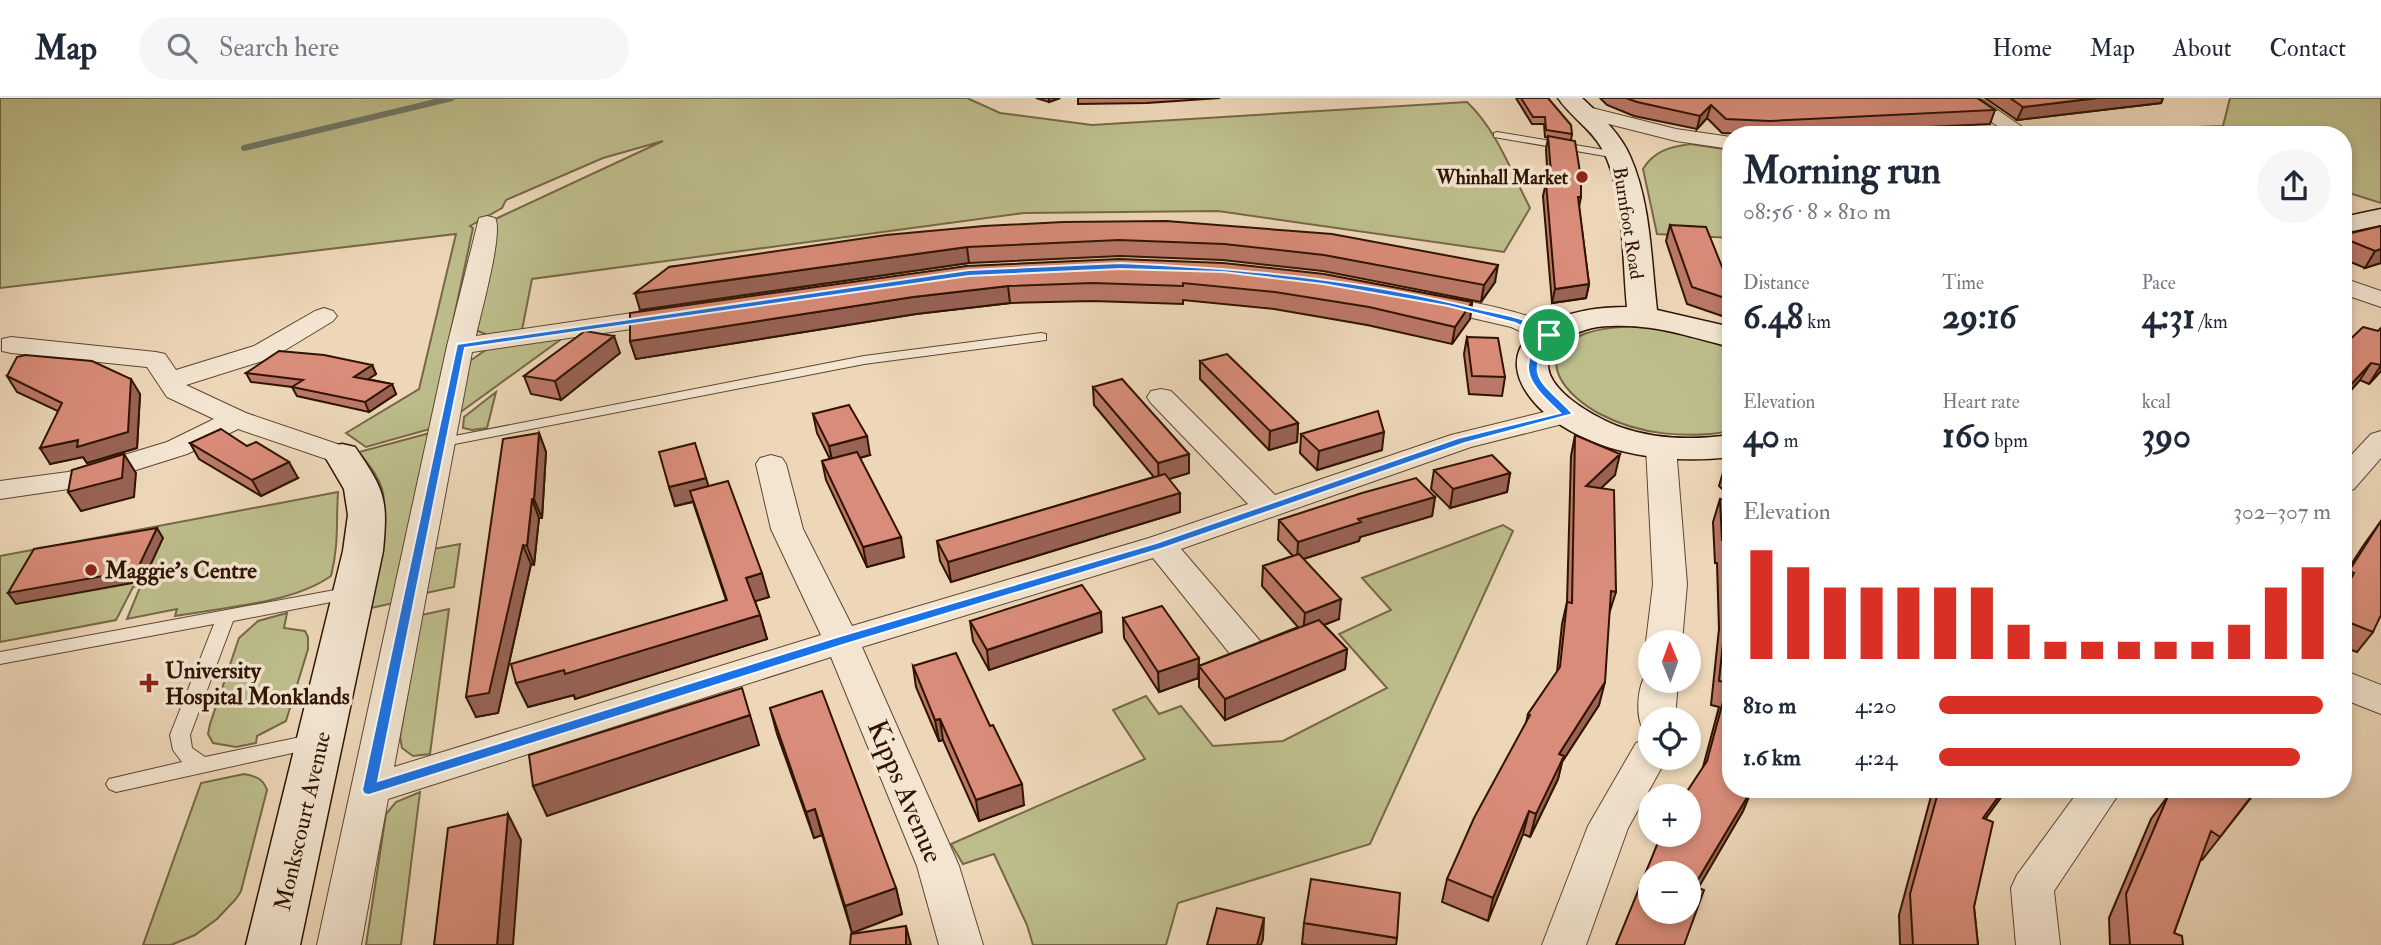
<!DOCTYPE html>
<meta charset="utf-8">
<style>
:root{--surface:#fff;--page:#f6f6f7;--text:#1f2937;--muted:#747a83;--line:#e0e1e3;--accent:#d93025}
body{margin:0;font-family:"IM FELL Double Pica",serif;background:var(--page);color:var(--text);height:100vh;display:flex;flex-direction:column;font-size:26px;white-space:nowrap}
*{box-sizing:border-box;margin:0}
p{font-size:23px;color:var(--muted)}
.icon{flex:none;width:38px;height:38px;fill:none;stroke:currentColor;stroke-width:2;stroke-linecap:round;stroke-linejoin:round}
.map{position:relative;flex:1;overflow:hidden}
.panel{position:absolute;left:1722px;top:28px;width:630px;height:672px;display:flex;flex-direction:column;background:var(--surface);border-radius:28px;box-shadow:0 4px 10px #0003}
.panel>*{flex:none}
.needle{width:46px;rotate:359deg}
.controls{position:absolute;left:1638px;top:532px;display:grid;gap:14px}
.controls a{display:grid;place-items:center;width:63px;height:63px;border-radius:50%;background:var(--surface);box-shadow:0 4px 10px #0003;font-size:35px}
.pin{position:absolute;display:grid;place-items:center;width:60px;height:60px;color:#fff;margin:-30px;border:4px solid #fff;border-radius:50%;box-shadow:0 2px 7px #0007}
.round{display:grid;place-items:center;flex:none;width:74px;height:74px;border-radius:37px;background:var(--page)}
.overview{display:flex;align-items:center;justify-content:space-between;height:119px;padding:0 21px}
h1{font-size:38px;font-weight:800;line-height:52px}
.stats{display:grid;grid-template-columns:repeat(3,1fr);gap:10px;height:119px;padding:7px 21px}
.stats div{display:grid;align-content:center}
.stats b{font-size:35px;font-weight:800}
.stats small{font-size:19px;font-weight:400}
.stats p{font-size:19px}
.chart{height:196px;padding:14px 21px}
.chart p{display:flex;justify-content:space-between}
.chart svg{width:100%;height:126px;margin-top:7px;stroke:var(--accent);stroke-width:6}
ul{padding:0 21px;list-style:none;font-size:23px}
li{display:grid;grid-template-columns:112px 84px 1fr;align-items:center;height:52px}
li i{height:18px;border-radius:9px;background:var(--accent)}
header{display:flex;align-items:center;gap:42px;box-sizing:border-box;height:98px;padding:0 35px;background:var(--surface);border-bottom:2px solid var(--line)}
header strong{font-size:33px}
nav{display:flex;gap:38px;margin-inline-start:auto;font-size:24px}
.search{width:490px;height:63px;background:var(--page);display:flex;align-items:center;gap:18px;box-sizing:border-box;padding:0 24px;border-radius:38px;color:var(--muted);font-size:26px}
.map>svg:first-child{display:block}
</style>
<header>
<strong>Map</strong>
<div class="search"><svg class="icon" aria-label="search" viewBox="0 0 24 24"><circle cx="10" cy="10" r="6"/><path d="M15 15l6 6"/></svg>Search here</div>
<nav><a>Home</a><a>Map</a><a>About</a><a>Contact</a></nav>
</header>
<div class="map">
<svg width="2381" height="847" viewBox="0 0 2381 847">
<rect width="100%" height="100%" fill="#edd7b8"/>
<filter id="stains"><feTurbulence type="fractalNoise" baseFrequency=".00286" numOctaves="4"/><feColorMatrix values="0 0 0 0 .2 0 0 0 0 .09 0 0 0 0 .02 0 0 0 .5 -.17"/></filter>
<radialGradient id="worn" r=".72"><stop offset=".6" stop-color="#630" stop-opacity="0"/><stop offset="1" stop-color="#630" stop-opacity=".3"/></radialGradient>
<path fill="#bdbd8b" stroke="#766846" stroke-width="2" d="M0,0H967L1000,15L1092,27L1467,4C1496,31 1512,75 1530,110L1504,154L1218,113L1024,115L532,181L522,232L488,237L475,232L489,124L663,43L603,60L506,102L502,110L470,128L473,130L430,331L366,349L346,335L419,291L456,136L0,190Z
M2230,0H2381V105L2343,93V37H2037L2033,35L2223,28Z
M1690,46L1731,52V140L1657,136L1643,71C1654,53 1669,49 1690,46Z
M1637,228C1670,231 1699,238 1731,251V333C1688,341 1639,337 1600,316C1567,299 1529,257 1584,236C1601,230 1618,229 1637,228Z
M567,237L458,316L470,263L487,251Z
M496,294L487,330L472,332L463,330L464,319Z
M430,335L394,505L371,510C375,480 390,418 382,391C378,377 368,366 359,354Z
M338,394C336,426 339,446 331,478C291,506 224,509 175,518L177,511L127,521L141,487L133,489L116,522L0,544V458Z
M1503,427L1513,433L1370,746L1178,805L1166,847H1033L1027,827L994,756L963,766L951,746L1145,661L1113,612L1146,598L1159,616L1181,608L1213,648L1283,643L1387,590L1339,536L1391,512L1362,480Z
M460,446L454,489L426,495L433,451Z
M449,511L430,656L413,658L402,650L400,639L421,517Z
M287,515L284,530L305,533L308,539V551L286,623L257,638L256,645L236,649L213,645L208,636L210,626L239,540L258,523Z
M244,676C255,678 263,680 267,692L241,793L236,801L217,821L195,837L171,847H143L201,685Z
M420,694L401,847H366L386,716L396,704Z"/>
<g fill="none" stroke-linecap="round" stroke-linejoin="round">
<path stroke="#707867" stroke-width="6" d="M244,50L452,0"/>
<g stroke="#5f452f" stroke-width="2">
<path id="lane" d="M1497,34L1617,54L1622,57L1617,60L1494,39V35Z
M1041,235L1046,236V242L864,266L439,349L432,345L439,341L864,258Z
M351,489L359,495L357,499L233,523L190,637L192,650L205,659L315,636L322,638L325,643L322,648L315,650L116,694L109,691L106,686L109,681L182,664L173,652L170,637L214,526L0,566V554Z"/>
</g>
<g stroke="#5f452f" stroke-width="2">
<path id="street" d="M1958,0H1980L2034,37H2010Z
M1584,8L1676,31L1731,39V51L1676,43L1577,18L1575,14L1577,10Z
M487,118L495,120C504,134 480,217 476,238L673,209L682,212L686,217L682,222L673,225L472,254L394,669L821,537L771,431L756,366L760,360L771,357L782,360L786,366L803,431L852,528L1149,440L1248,406L1151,305L1147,299L1151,293L1161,291L1171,293L1275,397L1451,337L1568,308L1578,310L1582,316L1578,322L1471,349L1181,451L1261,544L1266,553L1261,562L1248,565L1235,562L1153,460L862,549L959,768L983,847H939L917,768L831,559L388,701L361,847H317L447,248L479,120Z
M2343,180L2381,193V209L2343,196Z
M1430,196C1458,202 1547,215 1562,237L1558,242L1549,245L1540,242L1511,229L1421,208L1418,203L1421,198Z
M324,210L333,213L337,218L333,223L272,260L186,287L246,315L352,351L357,357L352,363L342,366L332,363L238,331L187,356L82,389L0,401V383L68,374L167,344L214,321L167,299L147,269L11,255L2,253V241L11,239L156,254L165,256L176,272L254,248L315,213Z
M2381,333V360L2354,391L2343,394V366L2371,336Z
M1661,340L1671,343L1676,349L1687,486L1682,544H1650V550L1646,544L1653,486L1646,349L1651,343Z
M2343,572L2381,587V616L2343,601Z
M1650,573V583H1678L1675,621H1650V633L1643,631C1635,617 1637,582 1650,573Z
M1650,640V660H1667L1628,730L1586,847H1542L1588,728L1636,645Z
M2080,691H2122L2054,793L2060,847H2016L2011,790L2017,777Z"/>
</g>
<g stroke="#301401" stroke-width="3">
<path id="secondary" d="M1558,0H1582C1600,17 1620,35 1630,58C1651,105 1651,162 1657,212L1731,229V249C1689,239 1656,226 1611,228C1592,228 1577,233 1562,244C1517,278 1593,319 1620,329C1656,342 1694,342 1731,337V359C1671,366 1602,358 1552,321C1512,290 1498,246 1554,222C1577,212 1602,209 1627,209C1622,162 1625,90 1601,49C1590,30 1570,18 1558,0Z
M2381,111V127L2343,135V119Z
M342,346L355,349C385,393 388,400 383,453L300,847H246L343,453L348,417L344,391L324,357L329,349Z"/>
</g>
<use href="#lane" fill="#f3e5d1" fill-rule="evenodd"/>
<use href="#street" fill="#f3e5d1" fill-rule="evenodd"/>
<use href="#secondary" fill="#f3e5d1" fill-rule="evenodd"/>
</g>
<path fill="#bb7868" stroke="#301401" stroke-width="2" d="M1036,0H1060L1049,4Z
M1078,0H1220L1147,5L1078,6Z
M1516,0H1548L1572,36L1571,42L1581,99L1579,109L1589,186L1586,200L1552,205L1543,98L1546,85L1548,86L1546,51L1548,40L1545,39L1544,26H1532Z
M1600,0H1978L1995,12L1990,26L1765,37L1722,35L1707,20L1697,31L1634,18L1607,7Z
M1985,0H2163L2161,5L2017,22Z
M1166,123L1495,184L1481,204L1323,173L1223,162L1120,158L969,165L640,212L669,169Z
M1670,127L1731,191V221L1687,206L1666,143Z
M2381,128V165L2365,170L2343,161V137Z
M967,168L1472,204L1470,221L1452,246L1367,227L1274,211L1183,202V206L1093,203L1010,205L916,216L636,261L630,243Z
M2378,233L2381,273L2369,286L2360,282L2343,301V248Z
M1467,239L1505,279L1502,298L1469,296L1464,256Z
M620,255L561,302L531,296L524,278Z
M1200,263L1298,325L1297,344L1269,352L1200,281Z
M372,267L376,276L368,281L392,286L396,296L369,314L297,298L292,289L251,284L246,275Z
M7,278L140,296L137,350L87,365L83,359L50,366L58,313L17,294Z
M1093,289L1189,356V375L1169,381L1180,414L951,484L940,463L937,443L1154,379L1094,307Z
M813,316L870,357L860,360L904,459L867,469L826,382L822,363L830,361L817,335Z
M539,335L546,354L542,420H539L534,467L531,466L498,615L476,619Z
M1301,336L1382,352L1317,372L1300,355Z
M1575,337L1615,377L1601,390L1616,494L1609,516L1599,607L1562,664L1558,681L1530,739L1523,736L1488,823L1442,804L1447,781L1526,625L1528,616L1557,574L1562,526L1567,504L1571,358Z
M190,345L247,348L298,380L261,398L199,361Z
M1731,367V399L1719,388L1725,368Z
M1434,372L1510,375L1507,394L1450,410L1431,391Z
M709,388L769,499L755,503L760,517L767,541L575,601L574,597L528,609L726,502L693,404L675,408L669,389Z
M1435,399L1432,418L1360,439L1359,443L1303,461L1339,521L1324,527L1347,551L1345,571L1225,622L1199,589V568L1298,529L1262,488L1263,468L1293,458L1278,442L1279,422Z
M1720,401L1752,691L1743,713L1698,789L1684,847L1703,669L1719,609L1711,607L1719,531L1717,465H1715L1713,424Z
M2381,423L2373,534L2357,554L2343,549V479L2363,448Z
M1123,520L1199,560L1198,580L1159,594L1124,540Z
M970,523L1102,534L989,572L973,543Z
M913,568L1024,707L979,723L943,642L939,643L916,589Z
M770,610L896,790L902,816L852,835L822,737L814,740L777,636Z
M1933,691H2007L1985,721L1974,809L1978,847H1900L1899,817Z
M2258,691L2202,762H2200L2174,835L2183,847H2110L2109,820L2151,721L2168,698Z
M1304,825L1397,840L1396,847H1308L1302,846Z"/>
<path fill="#986255" stroke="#301401" stroke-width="2" d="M1049,0H1060L1049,4Z
M2097,0H2163L2161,5L2017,22L2023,9Z
M1711,7L1707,20L1697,31L1700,18Z
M967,149L969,165L640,212L635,195Z
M2381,151V165L2365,170L2375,153Z
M1498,167L1495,184L1481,204L1484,187Z
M1589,186L1586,200L1552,205L1555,191Z
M1008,188L1010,205L916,216L636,261L630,243L913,199Z
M1472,204L1470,221L1452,246L1455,229Z
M614,238L620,255L561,302L555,283Z
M2371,265L2360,282L2343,301V295Z
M372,267L376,276L358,288L354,279Z
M2381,267V273L2369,286Z
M131,281L140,296L137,350L87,365L83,359L50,366L40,350L78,342Z
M392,286L396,296L369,314L365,304Z
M1298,325L1297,344L1269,352L1270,333Z
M1384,334L1382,352L1317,372L1319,353Z
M539,335L546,354L542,420L534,401Z
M867,338L870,357L833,367L829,348Z
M124,356L136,375L134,399L81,413L68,394Z
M1189,356V375L1159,384L1158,365Z
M1620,356L1615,377L1581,409L1586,388Z
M289,364L298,380L261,398L252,382Z
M1510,375L1507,394L1450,410L1453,391Z
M706,380L712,399L675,408L669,389Z
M1180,395V414L951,484L948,464Z
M1435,399L1432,418L1360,439L1359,443L1297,463L1298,444L1358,421Z
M532,401L539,420L534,467L527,448Z
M157,430L163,440L143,483L16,506L8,495Z
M901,439L904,459L867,469L863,449Z
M523,447L531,466L498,615L476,619L466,599Z
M762,475L769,499L753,504L746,480Z
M1341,501L1339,521L1303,535L1305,515Z
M1101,514L1102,534L989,572L987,552Z
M760,517L767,541L575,601L574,597L528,609L516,585Z
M1347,551L1345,571L1225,622V601Z
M1199,560L1198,580L1159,594L1158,574Z
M1605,584L1599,607L1562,664L1558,681L1530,739L1536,716L1559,656Z
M750,617L759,647L547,718L533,688Z
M940,621L943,642L939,643L935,622Z
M1022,686L1024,707L979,723L976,702Z
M1752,691L1743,713L1689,806L1694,788Z
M2004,691H2007L1971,741L1983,720Z
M815,711L822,737L814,740L806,714Z
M1529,713L1523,736L1488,823L1493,800Z
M508,716L521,742L513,847H497Z
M896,790L902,816L852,835L845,808Z
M1264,820L1263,841L1261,847H1257Z
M906,828L911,847H906Z"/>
<path fill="#d98c79" stroke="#301401" stroke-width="2" fill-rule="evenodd" d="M1521,0H1548L1571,27L1572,36L1546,32L1545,19H1533Z
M1626,0H1977L1995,12L1770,23L1726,21L1711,7L1700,18L1637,4Z
M2010,0H2097L2023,9Z
M1548,38L1575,43L1581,80V99H1578L1589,186L1555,191L1546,85L1552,86Z
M1166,123L1332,136L1498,167L1484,187L1324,157L1224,146L1119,142L967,149L635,195L669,169L886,137L984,128L1063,124Z
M1670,127L1706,129L1731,191V202L1692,189Z
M2381,128V151L2375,153L2343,140V137Z
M1119,161L1223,165L1324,176L1472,204L1455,229L1369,209L1275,194L1183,185V188L1092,185L1008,188L913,199L630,243V215L967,168Z
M2363,229L2378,233L2381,230V267L2371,265L2343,295V248Z
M585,233L614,238L555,283L524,278Z
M1467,239L1498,240L1505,279L1472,278Z
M279,253L324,257L372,267L354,279L392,286L365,304L292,289L303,282L246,275Z
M1227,256L1298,325L1270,333L1200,263Z
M25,257L92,263L131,281L128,334L77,349L78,342L40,350L62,305L7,278L17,259Z
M1122,281L1189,356L1158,365L1093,289Z
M849,307L867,338L829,348L813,316Z
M1378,313L1384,334L1319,353L1301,336Z
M221,331L247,348L256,344L289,364L252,382L190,345Z
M539,335L534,401H532L527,448L523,447L489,595L466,599L503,341Z
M1575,337L1620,356L1586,388L1614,392L1616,494L1611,493L1605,584L1559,656L1564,658L1536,716L1529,713L1493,800L1447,781L1474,720L1530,617L1528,616L1560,569L1567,504L1572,505Z
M695,345L706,380L669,389L659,354Z
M857,354L901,439L863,449L822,363Z
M124,356L122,380L68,394L72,372Z
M1492,357L1510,375L1453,391L1434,372Z
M1731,367V374L1725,368Z
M1165,376L1180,395L948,464L937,443Z
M1416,380L1435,399L1358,421L1361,424L1298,444L1279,422L1362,395Z
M728,383L762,475L746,480L760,517L565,576L564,572L516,585L511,566L727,502L690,393Z
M1720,401L1731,403V691H1752L1694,788L1704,792L1684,847H1616L1661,737H1689V698H1684L1707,663L1728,585L1719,583L1727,507L1725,442H1722ZM1650,775H1689V814H1650Z
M2381,423V517L2373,534L2343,522V496L2354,475L2349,473Z
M157,430L137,472L8,495L34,451Z
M1299,456L1341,501L1305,515L1263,468Z
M1082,487L1101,514L987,552L970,523Z
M1162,508L1199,560L1158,574L1123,520Z
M1319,522L1347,551L1225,601L1199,568Z
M956,555L990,628L993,627L1022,686L976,702L940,621L935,622L913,568Z
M742,590L750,617L533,688L529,657Z
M822,593L896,790L845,808L815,711L806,714L770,610Z
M1939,691H2004L1983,720L1993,724L1974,809L1978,847H1913L1910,796Z
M2173,691H2257L2220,739L2211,733L2174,835L2182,838L2183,847H2130L2126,796L2168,698Z
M508,716L497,847H434L448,730Z
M1311,781L1400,795L1397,840L1304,825Z
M1217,810L1264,820L1257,847H1207Z
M906,828V847H850L851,836Z"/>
<path fill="#1a73e8" stroke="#fff" stroke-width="2" fill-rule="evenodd" d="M1120,165C1239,170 1358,181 1474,210C1500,216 1532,220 1554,237C1520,279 1545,285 1573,316L1465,345L1164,450L846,546L369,697L364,696L362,692L457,246L969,172ZM1120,171L1223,174L1323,186L1448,208L1515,225L1543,238C1512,271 1534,290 1560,315L1458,340L1156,445L837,539L378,683L465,250L969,178Z"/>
<g fill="#8f2418" stroke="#f3e5d1" stroke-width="2.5">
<circle cx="1582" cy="79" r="7"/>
<circle cx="91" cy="472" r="7"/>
<path d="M145.5 574.5h7v7h7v7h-7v7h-7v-7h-7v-7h7z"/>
</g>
<g text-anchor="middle" stroke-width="7" stroke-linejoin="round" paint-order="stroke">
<g font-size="19" font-weight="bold" fill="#301401" stroke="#f3e5d1" text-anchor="end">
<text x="1568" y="86">Whinhall Market</text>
</g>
<g font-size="19" fill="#301401" stroke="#f3e5d1">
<text transform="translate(1629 125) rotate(81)" y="7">Burnfoot Road</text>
</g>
<g font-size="23" font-weight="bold" fill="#301401" stroke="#f3e5d1" text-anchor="start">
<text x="105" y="480">Maggie's Centre</text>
<text x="165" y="580">University<tspan x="165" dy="26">Hospital Monklands</tspan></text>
</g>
<g font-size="23" fill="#301401" stroke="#f3e5d1">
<text transform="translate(302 723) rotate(-77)" y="8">Monkscourt Avenue</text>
</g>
<g font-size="28" fill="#301401" stroke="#f3e5d1">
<text transform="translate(906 693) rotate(67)" y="10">Kipps Avenue</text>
</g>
</g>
<rect width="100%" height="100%" filter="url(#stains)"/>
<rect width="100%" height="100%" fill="url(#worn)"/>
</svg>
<div class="controls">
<a><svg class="needle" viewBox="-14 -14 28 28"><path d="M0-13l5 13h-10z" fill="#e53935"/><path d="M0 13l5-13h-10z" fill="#747a83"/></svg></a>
<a><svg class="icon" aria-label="locate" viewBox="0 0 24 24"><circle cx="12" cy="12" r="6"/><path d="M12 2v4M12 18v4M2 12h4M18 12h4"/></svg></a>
<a>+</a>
<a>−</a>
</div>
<div class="pin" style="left:1549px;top:237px;background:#1e9e55"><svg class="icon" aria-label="arrive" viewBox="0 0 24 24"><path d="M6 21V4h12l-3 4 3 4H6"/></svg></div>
<section class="panel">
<div class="overview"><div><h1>Morning run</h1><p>08:56 · 8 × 810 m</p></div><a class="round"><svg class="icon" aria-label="share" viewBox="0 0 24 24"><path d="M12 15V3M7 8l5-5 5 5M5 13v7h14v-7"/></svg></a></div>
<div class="stats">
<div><p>Distance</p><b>6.48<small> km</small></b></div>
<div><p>Time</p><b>29:16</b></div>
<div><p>Pace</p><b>4:31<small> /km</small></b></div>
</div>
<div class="stats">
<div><p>Elevation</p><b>40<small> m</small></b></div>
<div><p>Heart rate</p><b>160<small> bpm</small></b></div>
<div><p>kcal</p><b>390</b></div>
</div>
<div class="chart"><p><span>Elevation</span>302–307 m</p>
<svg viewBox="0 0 160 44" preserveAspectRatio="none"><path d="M5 44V6M15 44V12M25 44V19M35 44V19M45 44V19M55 44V19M65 44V19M75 44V32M85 44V38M95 44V38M105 44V38M115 44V38M125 44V38M135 44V32M145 44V19M155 44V12"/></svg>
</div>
<ul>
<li><b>810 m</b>4:20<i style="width:98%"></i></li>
<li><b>1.6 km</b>4:24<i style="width:92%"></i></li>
</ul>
</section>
</div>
